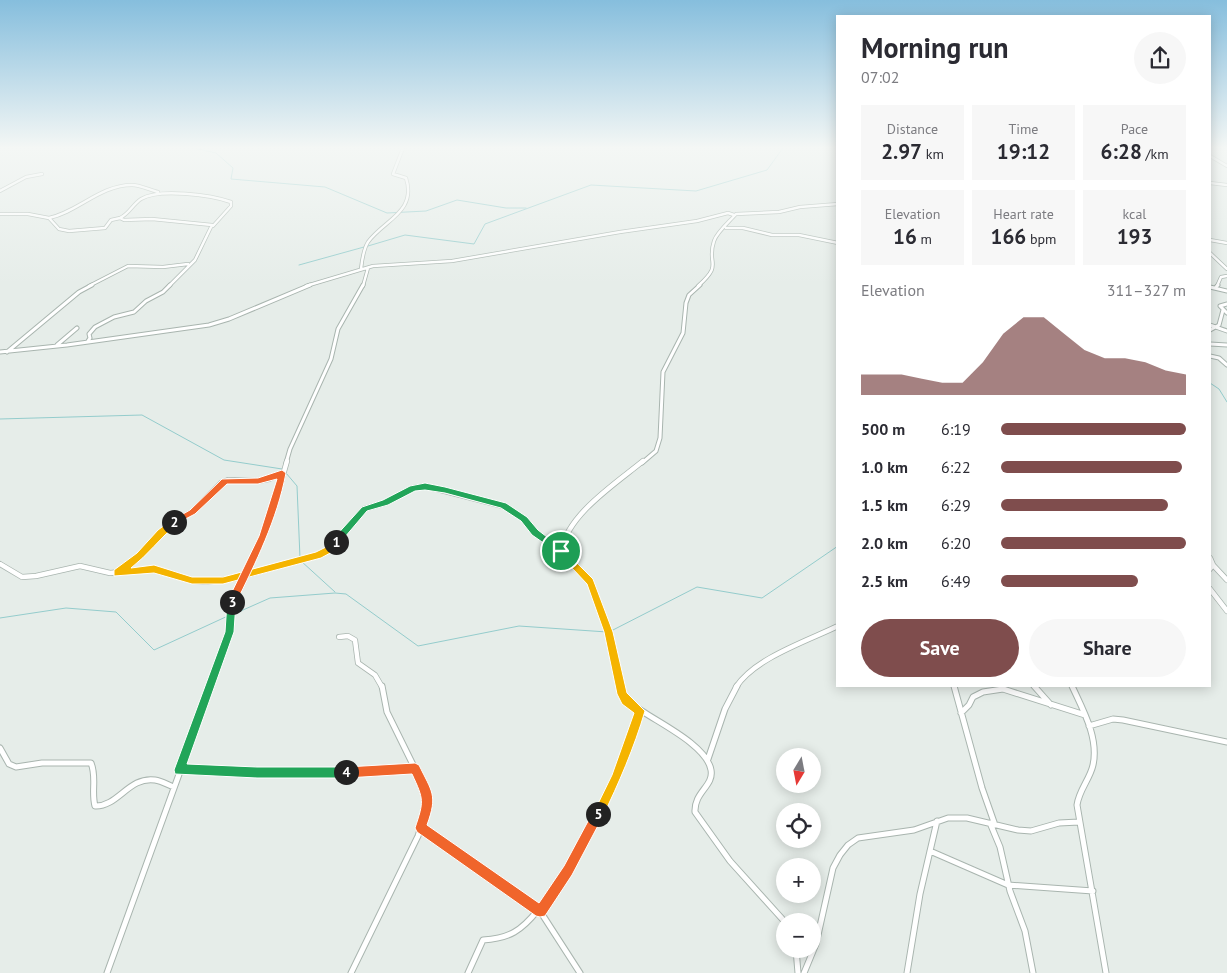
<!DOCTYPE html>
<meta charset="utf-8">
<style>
:root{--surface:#fff;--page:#f7f7f7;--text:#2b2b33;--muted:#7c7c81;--accent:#7f4d4d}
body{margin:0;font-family:"PT Sans",sans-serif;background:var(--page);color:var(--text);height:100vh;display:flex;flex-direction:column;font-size:19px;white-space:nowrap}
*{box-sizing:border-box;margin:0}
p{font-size:16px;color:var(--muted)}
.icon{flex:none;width:28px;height:28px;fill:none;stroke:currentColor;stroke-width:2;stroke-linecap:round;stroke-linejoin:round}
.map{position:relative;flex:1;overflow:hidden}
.sheet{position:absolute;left:836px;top:15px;width:375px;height:672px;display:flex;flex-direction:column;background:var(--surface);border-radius:0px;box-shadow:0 2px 12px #0003}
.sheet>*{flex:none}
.needle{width:32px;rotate:190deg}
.buttons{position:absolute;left:776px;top:748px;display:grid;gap:10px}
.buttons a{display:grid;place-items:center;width:45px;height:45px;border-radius:50%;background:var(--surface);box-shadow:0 2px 12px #0003;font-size:25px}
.pin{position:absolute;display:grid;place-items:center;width:42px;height:42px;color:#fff;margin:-21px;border:2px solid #fff;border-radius:50%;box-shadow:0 1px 5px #0007}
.km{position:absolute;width:25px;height:25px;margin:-12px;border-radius:50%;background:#222;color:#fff;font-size:14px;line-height:25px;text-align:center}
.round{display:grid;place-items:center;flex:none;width:52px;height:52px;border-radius:26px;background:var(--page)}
.summary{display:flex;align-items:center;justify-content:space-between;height:85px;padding:0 25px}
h1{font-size:28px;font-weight:600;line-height:38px}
.stats{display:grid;grid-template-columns:repeat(3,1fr);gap:8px;height:85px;padding:5px 25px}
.stats div{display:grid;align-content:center;border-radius:0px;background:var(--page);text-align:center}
.stats b{font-size:21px;font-weight:600}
.stats small{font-size:14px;font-weight:400}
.stats p{font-size:14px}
.chart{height:140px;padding:10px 25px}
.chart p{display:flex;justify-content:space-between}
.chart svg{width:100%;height:90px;margin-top:5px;fill:var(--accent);opacity:.7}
.action{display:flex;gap:10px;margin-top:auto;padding:10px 25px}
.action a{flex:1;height:58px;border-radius:30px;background:var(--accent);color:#fff;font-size:20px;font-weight:600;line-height:58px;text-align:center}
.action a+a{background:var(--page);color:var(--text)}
ul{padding:0 25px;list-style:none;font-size:16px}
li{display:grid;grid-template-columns:80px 60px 1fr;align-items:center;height:38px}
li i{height:12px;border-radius:6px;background:var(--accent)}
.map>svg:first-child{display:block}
</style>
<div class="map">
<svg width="1227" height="973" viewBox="0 0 1227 973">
<rect width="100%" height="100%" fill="#e6ede9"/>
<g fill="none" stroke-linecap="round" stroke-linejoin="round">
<path stroke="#94cccc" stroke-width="1" d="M194,148L216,153L233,168L231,179L325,187L387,213L426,211L457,200L506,208H526
M368,246L405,235L474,244L485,224L591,185L696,191L767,170L783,148
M299,265L364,247
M1210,383L1219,389L1227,402
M0,419L142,415L224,460L282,469
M286,473L297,486L300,558
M301,561L335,592
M234,614L270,598L335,593L346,594L418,646L519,626L607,632
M0,618L66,608L116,612L154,650L230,615
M611,631L697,587L762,598L838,546"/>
<g stroke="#a9b5af" stroke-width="4">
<path id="minor-far3" d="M1210,156L1227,166
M1210,183L1227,185
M0,191L26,177L42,174
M0,214H28L49,218L59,229L69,231L105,228L111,220L120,218L124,220L152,219L212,225L195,260L169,286
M49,218C78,212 100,185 132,185C140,185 150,190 158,192
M120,218C129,214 133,204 141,199C159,188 211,195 231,202V206L213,226
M726,228H743L772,235H799L838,243
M1210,240L1227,243
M1210,253L1227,269
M361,269C362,260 363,250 368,242C384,220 417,212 406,178L393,174L403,148
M89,286L128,266L163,267L188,264
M306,286L373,266L452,261L620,232L697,221L728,213L734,215
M363,286L368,268
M698,286C724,263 706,265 714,241C717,232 729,222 736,214L779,212L800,207L838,204
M1217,286L1221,277L1227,276"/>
</g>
<g stroke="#a9b5af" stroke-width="5">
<path id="minor-far2" d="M1210,287L1227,291
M1215,288L1218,285
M1227,304L1220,306L1227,313
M1210,325L1227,331
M1210,330L1219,325L1223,310
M88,341L90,338L89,334L95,327L114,317L134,312L146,301L163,292L170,285
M1210,344L1227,345
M57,345L77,328
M0,352L67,345L209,325L229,319L310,285
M7,352L79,292L92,285
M1210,356L1219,358L1227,365
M286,463L290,449L331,359L338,329L363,285
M642,463L656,451L660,438L663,372L683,333L686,303L689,295L700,285"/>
</g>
<g stroke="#a9b5af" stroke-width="6">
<path id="minor-far1" d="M1210,558L1213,565L1210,569
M0,564L22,577L36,576L80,566L110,573L154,569L192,581L206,582L236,578L318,555L331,549L364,509L385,503L413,488L425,486L503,506L524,519L535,533L561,551
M1213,565L1227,580
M119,572L140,556L167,526L192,512L221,483L228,480L258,481L269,479L282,473
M1210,589L1227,611
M339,637L348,636L355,640L358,663L375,675L382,687
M210,687L230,632L232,600L256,554L273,510L287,461
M620,687L608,632L590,582L561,551C568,514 615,484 643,461
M736,687C755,658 807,641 838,626"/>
</g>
<g stroke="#a9b5af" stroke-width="7">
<path id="minor" d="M620,686C621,690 623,697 625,700C629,705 637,708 642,711C661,724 707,746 711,770C714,786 694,792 695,812L730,861L785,922
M954,686L982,788L995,825
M1034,686L1051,705
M1072,686C1083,710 1099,738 1093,765C1090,779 1079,790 1077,805L1106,973
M961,713L969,705L973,697L983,692L1003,689L1085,715
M1089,726L1113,719L1123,720L1227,742
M0,748L9,764L16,767L42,763H91C97,777 91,792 95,806C118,807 129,776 155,780C162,781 168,785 174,787
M708,759L725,709L737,686
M179,770L316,774L415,768
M990,823L1000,847L1010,891L1025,931L1033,973
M421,828L540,911L580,973
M930,851L1008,885L1093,891
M540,911C551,892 565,875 576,856C603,810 623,761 640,711
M796,949L798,973
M107,973L211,686
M351,973L418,836L429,802L422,783L387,712L382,686
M468,973L483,940C510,938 521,931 538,910
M804,973L816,944L833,868L840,855L848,845L858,838L914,830L948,818H967L1018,830L1031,831L1059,823L1079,822
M907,973L920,894L937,821"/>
</g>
<use href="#minor-far3" stroke="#fff" stroke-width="2.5"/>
<use href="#minor-far2" stroke="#fff" stroke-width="3"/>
<use href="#minor-far1" stroke="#fff" stroke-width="4.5"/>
<use href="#minor" stroke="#fff" stroke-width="5"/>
</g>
<linearGradient id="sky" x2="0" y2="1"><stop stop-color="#86bedd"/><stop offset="0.52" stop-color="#f4f7f5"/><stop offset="1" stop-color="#f4f7f5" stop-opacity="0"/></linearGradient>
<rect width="1227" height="284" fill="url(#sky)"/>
<path fill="#22a559" stroke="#fff" d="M425,483L445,487L506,503L527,517L538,530L565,551L564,553H558L532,535L521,521L501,508L445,493L425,490L415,491L388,505L367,511L339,544H333V539L362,507L383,500L410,486Z"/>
<path fill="#f5b400" stroke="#fff" d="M174,518L177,519V524C160,538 148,555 131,568L154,565L192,577H223L316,552L328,546L336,538L341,542L334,551L321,558L223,584H192L154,573L114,576V570L137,553L158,530Z"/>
<path fill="#f0652b" stroke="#fff" d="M282,470L286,473C277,520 256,562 235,605H229L227,602L259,536L277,479L258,484H227L195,514L174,525L169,522L190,510L222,479L258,478Z"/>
<path fill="#22a559" stroke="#fff" d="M232,598L236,602L234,632L187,764L257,767H346L350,769L352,772L350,776L346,778H257L175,774L174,770L225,632L227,602Z"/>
<path fill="#f0652b" stroke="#fff" d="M415,763L419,765C432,792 438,795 427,825L539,903L564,866L594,810L598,808L602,810L604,814L602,818L572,875L545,916L540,917L536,916L417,832L415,828C424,801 424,800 412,774L346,778L342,776L341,772L342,769L346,767Z"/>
<path fill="#f5b400" stroke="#fff" d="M561,547L593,579L613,632L627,693L645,711C634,748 619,783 602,818L598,819L594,818L593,814L612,775L634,713L622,704L617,694L604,632L587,584L558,553V548Z"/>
</svg>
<div class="buttons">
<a><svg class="needle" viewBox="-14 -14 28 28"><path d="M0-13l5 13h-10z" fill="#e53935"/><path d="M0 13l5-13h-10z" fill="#7c7c81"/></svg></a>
<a><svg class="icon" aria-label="locate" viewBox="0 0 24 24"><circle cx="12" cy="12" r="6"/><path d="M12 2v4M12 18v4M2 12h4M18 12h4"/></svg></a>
<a>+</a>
<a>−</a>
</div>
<div class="pin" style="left:561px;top:551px;background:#1e9e55"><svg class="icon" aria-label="arrive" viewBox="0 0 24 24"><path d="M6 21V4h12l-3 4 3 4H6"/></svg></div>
<b class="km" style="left:336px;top:542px">1</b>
<b class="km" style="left:174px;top:522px">2</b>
<b class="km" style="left:232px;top:602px">3</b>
<b class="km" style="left:346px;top:772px">4</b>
<b class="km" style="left:598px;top:814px">5</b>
<section class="sheet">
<div class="summary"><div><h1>Morning run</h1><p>07:02</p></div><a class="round"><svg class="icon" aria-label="share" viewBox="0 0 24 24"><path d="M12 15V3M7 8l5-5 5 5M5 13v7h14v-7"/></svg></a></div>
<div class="stats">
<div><p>Distance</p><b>2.97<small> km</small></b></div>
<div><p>Time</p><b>19:12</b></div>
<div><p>Pace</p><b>6:28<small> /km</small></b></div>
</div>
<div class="stats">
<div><p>Elevation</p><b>16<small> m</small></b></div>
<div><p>Heart rate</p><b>166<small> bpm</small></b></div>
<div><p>kcal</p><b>193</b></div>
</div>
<div class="chart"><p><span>Elevation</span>311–327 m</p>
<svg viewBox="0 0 160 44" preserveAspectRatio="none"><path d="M0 44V34L10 34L20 34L30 36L40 38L50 38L60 28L70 14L80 6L90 6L100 14L110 22L120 26L130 26L140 28L150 32L160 34V44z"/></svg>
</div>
<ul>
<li><b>500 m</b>6:19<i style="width:100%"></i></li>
<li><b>1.0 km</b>6:22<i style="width:98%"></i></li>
<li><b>1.5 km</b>6:29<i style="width:90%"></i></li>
<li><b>2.0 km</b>6:20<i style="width:100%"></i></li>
<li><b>2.5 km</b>6:49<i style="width:74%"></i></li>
</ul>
<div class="action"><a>Save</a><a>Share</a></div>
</section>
</div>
